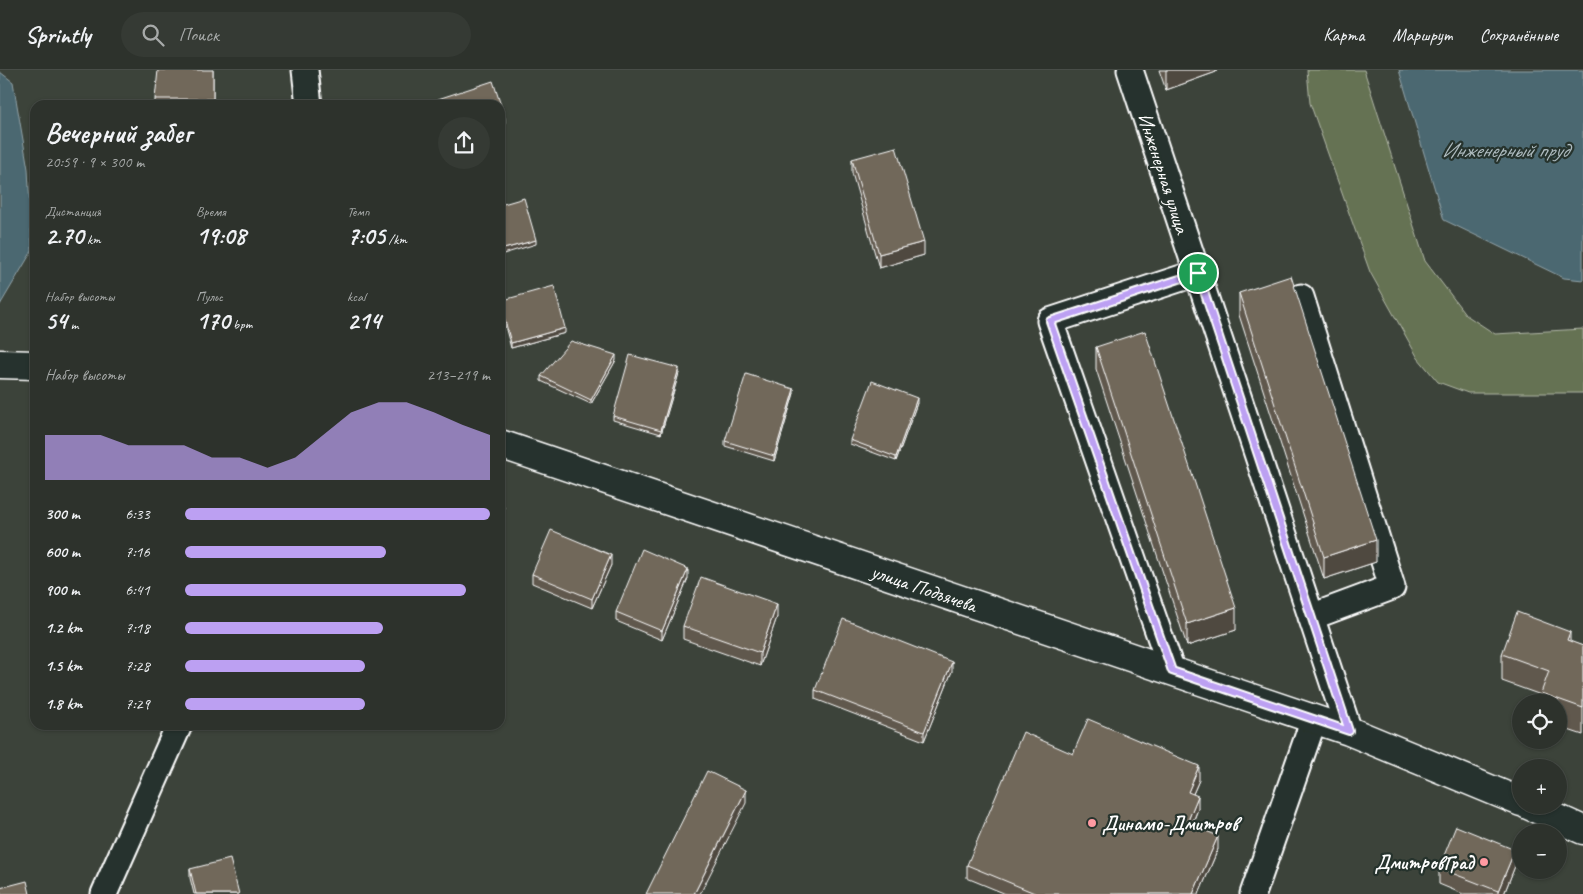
<!DOCTYPE html>
<html lang="ru">
<meta charset="utf-8">
<style>
:root{--surface:#2d322c;--page:#353a34;--text:#f1f3f6;--muted:#a7aaa9;--line:#484d48;--accent:#bca0f2}
body{margin:0;font-family:Caveat,sans-serif;background:var(--page);color:var(--text);height:100vh;display:flex;flex-direction:column;font-size:19px;white-space:nowrap}
*{box-sizing:border-box;margin:0}
p{font-size:16px;color:var(--muted)}
.icon{flex:none;width:28px;height:28px;fill:none;stroke:currentColor;stroke-width:2;stroke-linecap:round;stroke-linejoin:round}
.map{position:relative;flex:1;overflow:hidden}
.details{position:absolute;left:30px;top:30px;width:475px;height:630px;display:flex;flex-direction:column;background:var(--surface);border-radius:15px;box-shadow:0 1px 4px #0004,0 0 0 1px var(--line)}
.details>*{flex:none}
.buttons{position:absolute;left:1512px;top:624px;display:grid;gap:10px}
.buttons a{display:grid;place-items:center;width:55px;height:55px;border-radius:50%;background:var(--surface);box-shadow:0 1px 4px #0004,0 0 0 1px var(--line);font-size:25px}
.pin{position:absolute;display:grid;place-items:center;width:42px;height:42px;color:#fff;margin:-21px;border:2px solid #fff;border-radius:50%;box-shadow:0 1px 5px #0007}
.round{display:grid;place-items:center;flex:none;width:52px;height:52px;border-radius:26px;background:var(--page)}
.headline{display:flex;align-items:center;justify-content:space-between;height:85px;padding:0 15px}
h1{font-size:28px;font-weight:600;line-height:38px}
.stats{display:grid;grid-template-columns:repeat(3,1fr);gap:8px;height:85px;padding:5px 15px}
.stats div{display:grid;align-content:center}
.stats b{font-size:25px;font-weight:600}
.stats small{font-size:14px;font-weight:400}
.stats p{font-size:14px}
.chart{height:140px;padding:10px 15px}
.chart p{display:flex;justify-content:space-between}
.chart svg{width:100%;height:90px;margin-top:5px;fill:var(--accent);opacity:.7}
ul{padding:0 15px;list-style:none;font-size:16px}
li{display:grid;grid-template-columns:80px 60px 1fr;align-items:center;height:38px}
li i{height:12px;border-radius:6px;background:var(--accent)}
header{display:flex;align-items:center;gap:30px;box-sizing:border-box;height:70px;padding:0 25px;background:var(--surface);border-bottom:1px solid var(--line)}
header strong{font-size:24px}
nav{display:flex;gap:28px;margin-inline-start:auto;font-size:18px}
.search{width:350px;height:45px;background:var(--page);display:flex;align-items:center;gap:12px;box-sizing:border-box;padding:0 18px;border-radius:28px;color:var(--muted);font-size:19px}
.map>svg:first-child{display:block}
</style>
<header>
<strong>Sprintly</strong>
<div class="search"><svg class="icon" aria-label="search" viewBox="0 0 24 24"><circle cx="10" cy="10" r="6"/><path d="M15 15l6 6"/></svg>Поиск</div>
<nav><a>Карта</a><a>Маршрут</a><a>Сохранённые</a></nav>
</header>
<div class="map">
<svg width="1583" height="824" viewBox="0 0 1583 824">
<rect width="100%" height="100%" fill="#3c433a"/>
<filter id="ink" filterUnits="userSpaceOnUse"><feTurbulence type="fractalNoise" baseFrequency=".02" numOctaves="2"/><feDisplacementMap in="SourceGraphic" scale="10" xChannelSelector="R" yChannelSelector="G"/><feConvolveMatrix kernelMatrix="1 2 1 2 8 2 1 2 1" color-interpolation-filters="sRGB"/></filter>
<g filter="url(#ink)">
<path fill="#657252" stroke="#b2b8a8" d="M1307,0H1364L1425,191L1466,245L1495,264L1583,259V323H1468L1438,312L1418,288L1370,202L1310,33Z"/>
<path fill="#4b6871" stroke="#93a4aa" d="M1399,0H1583V210L1564,208L1444,150Z
M0,2L13,12L28,99L32,181L0,235Z"/>
<g fill="none" stroke-linecap="round" stroke-linejoin="round">
<g stroke="#fff" stroke-width="29">
<path id="minor" d="M305,0L309,35
M1130,0L1349,661
M1301,227L1392,517L1311,547
M1172,601L1050,251L1197,203
M104,824L179,655
M1253,824L1314,649"/>
</g>
<g stroke="#fff" stroke-width="31">
<path id="major" d="M0,294L35,295
M500,374L1349,661L1521,732
M1528,735L1583,760"/>
</g>
<use href="#minor" stroke="#26332d" stroke-width="25"/>
<use href="#major" stroke="#26332d" stroke-width="28"/>
</g>
<path fill="#61594d" stroke="#fff" d="M213,0V34L155,33V29Z
M1159,0H1216V2L1166,20Z
M852,89L924,185L879,198L852,103Z
M1239,223L1376,492L1324,509L1239,245Z
M500,231L565,263L511,278L500,238Z
M1096,277L1236,560L1187,576L1096,299Z
M616,290L591,334L541,311V306Z
M679,303L661,364L613,350V346Z
M794,323L774,391L725,376V371Z
M917,333L896,391L850,374V370Z
M611,495L592,538L532,513V504Z
M688,508L662,570L616,551V542Z
M777,547L760,596L683,569V556Z
M1570,572L1583,576V665L1559,657V632H1541V625L1502,611V584Z
M952,601L924,671L815,629V620Z
M1073,684L1199,710L1193,724L1198,739L1192,755L1218,779L1199,824H1006L967,808V795Z
M1515,796L1504,824H1463L1439,814V798Z
M190,799L239,824H194L190,808Z"/>
<path fill="#4f483f" stroke="#fff" d="M1166,0H1216V2L1166,20Z
M505,48V53L500,54V50Z
M536,170V174L500,185V180Z
M924,172V185L879,198V184Z
M565,258V263L511,278V273Z
M616,285V290L591,334V330Z
M679,298V303L661,364V360Z
M794,319V323L774,391V386Z
M917,328V333L896,391V387Z
M504,437V446L500,457V448Z
M1376,470V492L1324,509V487Z
M611,485V495L592,538V529Z
M688,499V508L662,570V561Z
M777,534V547L760,596V583Z
M1236,538V560L1187,576V554Z
M1570,562V589L1567,570Z
M952,592V601L924,671V662Z
M1199,696V710L1188,735V722Z
M746,720V733L700,824H694Z
M1198,726V739L1187,766V753Z
M1218,766V779L1199,824H1193Z
M1515,780V796L1504,824H1498V821Z"/>
<path fill="#71675a" stroke="#fff" d="M158,0H213V29H155Z
M493,11L505,48L500,50V35H440L438,29Z
M896,77L924,172L879,184L852,89Z
M524,128L536,170L500,180V135Z
M1291,206L1376,470L1324,487L1239,223Z
M554,216L565,258L511,273L500,231Z
M1145,261L1236,538L1187,554L1096,277Z
M571,271L616,285L591,330L541,306Z
M630,285L679,298L661,360L613,346Z
M746,304L794,319L774,386L725,371Z
M872,311L917,328L896,387L850,370Z
M500,435L504,437L500,448Z
M551,460L611,485L592,529L532,504Z
M642,479L688,499L662,561L616,542Z
M701,507L777,534L760,583L683,556Z
M1517,542L1570,562L1567,570L1583,576V638L1541,623L1549,601L1502,584Z
M843,549L952,592L924,662L815,620Z
M1088,649L1199,696L1188,722L1198,726L1187,753L1218,766L1193,824H1037L967,795L1023,662L1073,684Z
M707,701L746,720L694,824H646Z
M1456,756L1515,780L1498,821L1439,798Z
M230,789L239,824H196L190,799Z
M27,811L30,824H0V818Z"/>
</g>
<g fill="none" stroke-linecap="round" stroke-linejoin="round" filter="url(#ink)">
<g stroke="#fff" stroke-width="10">
<path id="route" d="M1198,203L1349,661L1172,601L1050,251Z"/>
</g>
<use href="#route" stroke="#bca0f2" stroke-width="6"/>
</g>
<g fill="#ff9aa2" stroke="#26332d" stroke-width="2">
<circle cx="1092" cy="753" r="5"/>
<circle cx="1484" cy="792" r="5"/>
</g>
<g text-anchor="middle" stroke-width="4.5" stroke-linejoin="round" paint-order="stroke">
<g font-size="20" fill="#fff" stroke="#26332d">
<text transform="translate(1164 103) rotate(72)" y="7">Инженерная улица</text>
<text transform="translate(924 518) rotate(19)" y="7">улица Подъячева</text>
</g>
<g font-size="20" font-weight="bold" fill="#fff" stroke="#26332d" text-anchor="start">
<text x="1102" y="760">Динамо-Дмитров</text>
<text x="1474" y="799" text-anchor="end">ДмитровГрад</text>
</g>
<g font-size="21" font-style="italic" fill="#aebbbf" stroke="#26332d">
<text x="1505" y="87">Инженерный пруд</text>
</g>
</g>
</svg>
<div class="buttons">
<a><svg class="icon" aria-label="locate" viewBox="0 0 24 24"><circle cx="12" cy="12" r="6"/><path d="M12 2v4M12 18v4M2 12h4M18 12h4"/></svg></a>
<a>+</a>
<a>−</a>
</div>
<div class="pin" style="left:1198px;top:203px;background:#1e9e55"><svg class="icon" aria-label="arrive" viewBox="0 0 24 24"><path d="M6 21V4h12l-3 4 3 4H6"/></svg></div>
<section class="details">
<div class="headline"><div><h1>Вечерний забег</h1><p>20:59 · 9 × 300 m</p></div><a class="round"><svg class="icon" aria-label="share" viewBox="0 0 24 24"><path d="M12 15V3M7 8l5-5 5 5M5 13v7h14v-7"/></svg></a></div>
<div class="stats">
<div><p>Дистанция</p><b>2.70<small> km</small></b></div>
<div><p>Время</p><b>19:08</b></div>
<div><p>Темп</p><b>7:05<small> /km</small></b></div>
</div>
<div class="stats">
<div><p>Набор высоты</p><b>54<small> m</small></b></div>
<div><p>Пульс</p><b>170<small> bpm</small></b></div>
<div><p>kcal</p><b>214</b></div>
</div>
<div class="chart"><p><span>Набор высоты</span>213–219 m</p>
<svg viewBox="0 0 160 44" preserveAspectRatio="none"><path d="M0 44V22L10 22L20 22L30 27L40 27L50 27L60 33L70 33L80 38L90 33L100 22L110 11L120 6L130 6L140 11L150 17L160 22V44z"/></svg>
</div>
<ul>
<li><b>300 m</b>6:33<i style="width:100%"></i></li>
<li><b>600 m</b>7:16<i style="width:66%"></i></li>
<li><b>900 m</b>6:41<i style="width:92%"></i></li>
<li><b>1.2 km</b>7:18<i style="width:65%"></i></li>
<li><b>1.5 km</b>7:28<i style="width:59%"></i></li>
<li><b>1.8 km</b>7:29<i style="width:59%"></i></li>
</ul>
</section>
</div>
